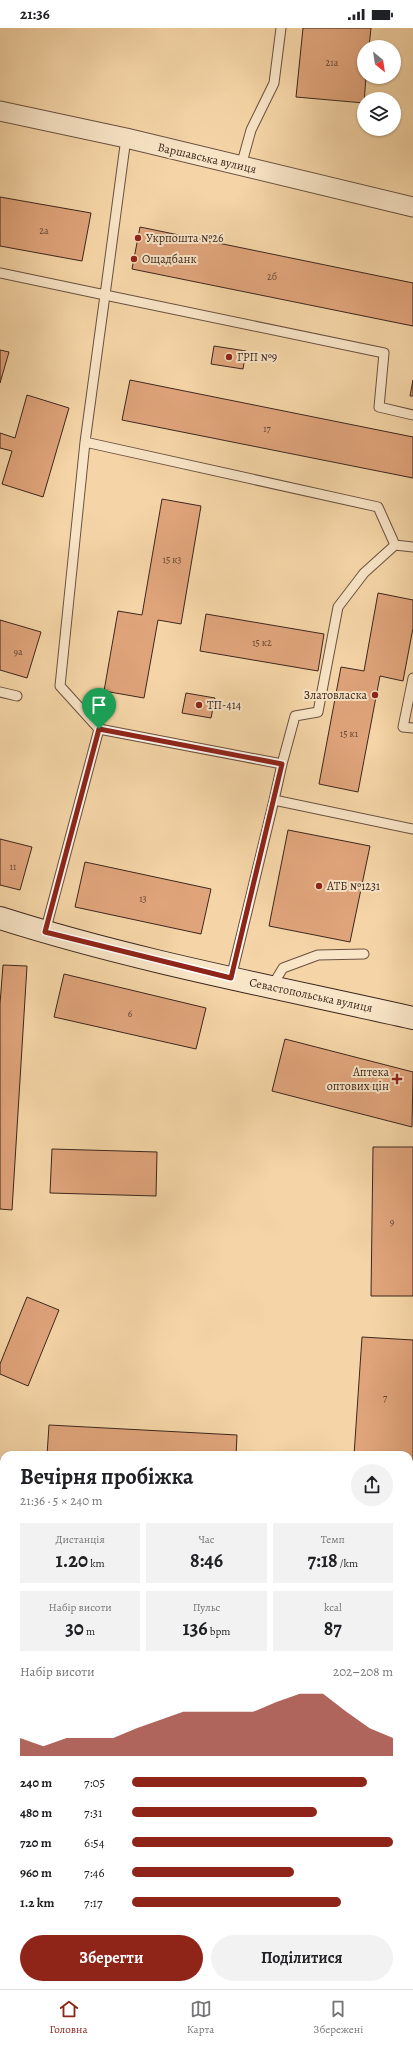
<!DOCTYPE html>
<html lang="uk">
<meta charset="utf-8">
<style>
:root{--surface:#fff;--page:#f2f2f2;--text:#202124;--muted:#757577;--line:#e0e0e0;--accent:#8f2418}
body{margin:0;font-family:Alegreya,serif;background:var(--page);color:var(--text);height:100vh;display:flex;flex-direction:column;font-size:15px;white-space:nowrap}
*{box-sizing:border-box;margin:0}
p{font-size:13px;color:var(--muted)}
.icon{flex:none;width:22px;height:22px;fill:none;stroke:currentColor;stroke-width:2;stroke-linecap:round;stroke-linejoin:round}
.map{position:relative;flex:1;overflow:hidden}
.drawer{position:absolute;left:0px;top:1423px;width:413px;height:538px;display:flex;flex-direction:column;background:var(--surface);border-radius:12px 12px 0 0;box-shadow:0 1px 3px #0004}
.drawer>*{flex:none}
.needle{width:26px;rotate:150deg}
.fabs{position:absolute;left:357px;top:12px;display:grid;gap:8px}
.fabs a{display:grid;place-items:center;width:44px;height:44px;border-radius:50%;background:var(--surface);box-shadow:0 1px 3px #0004;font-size:20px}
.pin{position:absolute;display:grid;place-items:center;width:34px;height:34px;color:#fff;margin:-41px -17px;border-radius:50% 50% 50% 0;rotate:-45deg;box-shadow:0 0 4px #0007}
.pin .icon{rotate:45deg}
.round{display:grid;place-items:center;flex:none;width:42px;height:42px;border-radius:21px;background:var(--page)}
.head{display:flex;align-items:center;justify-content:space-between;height:68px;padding:0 20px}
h1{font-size:22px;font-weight:700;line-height:30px}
.stats{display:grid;grid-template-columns:repeat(3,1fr);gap:6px;height:68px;padding:4px 20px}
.stats div{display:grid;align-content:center;border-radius:0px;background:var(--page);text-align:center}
.stats b{font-size:20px;font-weight:700}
.stats small{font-size:11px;font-weight:400}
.stats p{font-size:11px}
.chart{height:112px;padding:8px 20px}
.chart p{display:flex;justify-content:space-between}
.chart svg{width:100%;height:72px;margin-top:4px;fill:var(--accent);opacity:.7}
.button{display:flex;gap:8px;margin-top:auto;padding:8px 20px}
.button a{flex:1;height:46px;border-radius:24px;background:var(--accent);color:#fff;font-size:16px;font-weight:700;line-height:46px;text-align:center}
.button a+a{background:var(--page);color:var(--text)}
ul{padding:0 20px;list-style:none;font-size:13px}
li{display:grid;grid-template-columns:64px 48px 1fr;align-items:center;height:30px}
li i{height:10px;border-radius:5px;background:var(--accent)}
.status{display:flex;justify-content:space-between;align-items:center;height:28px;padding:0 20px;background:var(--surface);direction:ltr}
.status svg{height:11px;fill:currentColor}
.menu{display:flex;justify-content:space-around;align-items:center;height:56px;border-top:1px solid var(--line);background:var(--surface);font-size:11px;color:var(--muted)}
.menu a{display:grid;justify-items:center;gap:2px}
.menu .current{color:var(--accent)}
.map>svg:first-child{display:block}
</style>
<div class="status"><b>21:36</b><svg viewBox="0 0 49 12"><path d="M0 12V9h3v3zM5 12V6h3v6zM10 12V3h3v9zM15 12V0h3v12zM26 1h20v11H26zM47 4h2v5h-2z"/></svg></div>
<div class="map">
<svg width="413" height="1961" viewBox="0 0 413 1961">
<rect width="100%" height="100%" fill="#f5d5a7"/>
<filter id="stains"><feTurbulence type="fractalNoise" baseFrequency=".005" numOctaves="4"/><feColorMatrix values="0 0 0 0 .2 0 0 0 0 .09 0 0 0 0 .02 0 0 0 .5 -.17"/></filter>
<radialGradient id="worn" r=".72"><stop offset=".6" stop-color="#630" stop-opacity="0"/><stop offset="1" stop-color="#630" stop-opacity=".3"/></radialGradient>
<path fill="#e0a47b" stroke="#3c271e" d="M303,0H371L369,19H364V49H366L364,75L296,69Z
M0,169L91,185L82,233L0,218Z
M140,199L413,255V298L132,241Z
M214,318L246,323L243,341L211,336Z
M0,322L9,324L0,355Z
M130,352L413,409V450L122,392Z
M413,352V368H410Z
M27,367L69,380L43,469L2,456L12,423L0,420V405L15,410Z
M162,471L201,478L181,596L158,592L144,670L104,663L118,583L142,587Z
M378,565L413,572V600L403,653L380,648L358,764L319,756L341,639L364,643Z
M206,586L324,606L318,643L200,623Z
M0,592L41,604L27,650L0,642Z
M186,665L215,670L211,690L182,685Z
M288,802L370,818L350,914L269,898Z
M0,811L32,819L20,862L0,857Z
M85,834L211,861L201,906L75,879Z
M3,937L27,938L12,1182L0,1181V976Z
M64,946L206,980L196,1021L54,989Z
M285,1011L413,1044L412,1099L272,1063Z
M373,1119H413V1268H371Z
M52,1121L157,1124L156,1168L50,1165Z
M27,1269L59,1282L28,1358L0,1346V1336Z
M362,1309L413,1312V1442H409V1427H354Z
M49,1397L237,1407L236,1427H47Z
M0,1695H4V1730H0Z
M409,1888H413V1961H395V1957H409Z"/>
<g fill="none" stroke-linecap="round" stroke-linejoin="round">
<g stroke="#6a5240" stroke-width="11">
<path id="lane" d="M126,110L105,267L384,325L379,379L413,387
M241,138L251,102L274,55L281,0
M0,245L105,267L85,414L60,658L99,701L45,904
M85,414L378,479L395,517L413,519
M413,650L403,699L413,700
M0,664L17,668
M99,701L282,736L295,688L318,684L338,579L364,545L395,517
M282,736L274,772L413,801
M231,950L274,772
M272,958L283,940L318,927L364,926"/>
</g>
<g stroke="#6a5240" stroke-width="21">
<path id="street" d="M0,83L126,110L413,179
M0,1511H4
M409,1528L413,1529"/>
</g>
<g stroke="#3c271e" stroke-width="24">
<path id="secondary" d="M0,890C135,933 275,959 413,990"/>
</g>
<g stroke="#3c271e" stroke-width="24">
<path id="primary" d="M0,1769H4
M409,1787L413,1788"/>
</g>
<use href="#lane" stroke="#f8e4c6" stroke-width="9"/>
<use href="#street" stroke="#f8e4c6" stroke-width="19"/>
<use href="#secondary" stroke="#f8e4c6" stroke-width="22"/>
<use href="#primary" stroke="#f5d5a7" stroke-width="22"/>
</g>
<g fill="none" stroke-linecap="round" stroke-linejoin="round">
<g stroke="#fff" stroke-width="8">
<path id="route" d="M99,701L282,736L231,950L45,904Z"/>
</g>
<use href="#route" stroke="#8f2418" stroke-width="5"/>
</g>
<g fill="#8f2418" stroke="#f8e4c6" stroke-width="1.5">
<circle cx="138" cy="210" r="4"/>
<circle cx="134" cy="231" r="4"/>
<circle cx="229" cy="329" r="4"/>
<circle cx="375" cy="667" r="4"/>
<circle cx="199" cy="677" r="4"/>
<circle cx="319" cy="858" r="4"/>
<path d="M395 1045h4v4h4v4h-4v4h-4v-4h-4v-4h4z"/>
</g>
<g text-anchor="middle" stroke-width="4" stroke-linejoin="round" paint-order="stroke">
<g font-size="10" fill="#654635">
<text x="332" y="38">21а</text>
<text x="44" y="206">2а</text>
<text x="272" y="252">2б</text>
<text x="267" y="404">17</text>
<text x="172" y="535">15 к3</text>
<text x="262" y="618">15 к2</text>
<text x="18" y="627">9а</text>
<text x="349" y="709">15 к1</text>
<text x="13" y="842">11</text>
<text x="143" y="874">13</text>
<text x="130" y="989">6</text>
<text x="392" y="1197">9</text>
<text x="385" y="1373">7</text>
</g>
<g font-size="12" fill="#3c271e" stroke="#f8e4c6">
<text transform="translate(207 130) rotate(13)" y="4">Варшавська вулиця</text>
<text transform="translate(311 967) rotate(12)" y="4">Севастопольська вулиця</text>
</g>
<g font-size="12" fill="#3c271e" stroke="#f8e4c6" text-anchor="start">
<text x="146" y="214">Укрпошта №26</text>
<text x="142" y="235">Ощадбанк</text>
<text x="237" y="333">ГРП №9</text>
<text x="367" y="671" text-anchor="end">Златовласка</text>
<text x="207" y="681">ТП-414</text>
<text x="327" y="862">АТБ №1231</text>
<text x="389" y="1048" text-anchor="end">Аптека<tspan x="389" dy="14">оптових цін</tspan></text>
</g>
</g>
<rect width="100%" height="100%" filter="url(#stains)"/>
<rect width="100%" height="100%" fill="url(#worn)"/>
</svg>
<div class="fabs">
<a><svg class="needle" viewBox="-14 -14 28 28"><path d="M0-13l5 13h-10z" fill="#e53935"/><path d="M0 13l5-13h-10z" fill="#757577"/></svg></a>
<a><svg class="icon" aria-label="layers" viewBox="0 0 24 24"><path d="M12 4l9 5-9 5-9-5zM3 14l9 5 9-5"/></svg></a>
</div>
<div class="pin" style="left:99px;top:701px;background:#1e9e55"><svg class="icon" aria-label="arrive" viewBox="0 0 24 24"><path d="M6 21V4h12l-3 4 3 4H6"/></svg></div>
<section class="drawer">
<div class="head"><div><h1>Вечірня пробіжка</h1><p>21:36 · 5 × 240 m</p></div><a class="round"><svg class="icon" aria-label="share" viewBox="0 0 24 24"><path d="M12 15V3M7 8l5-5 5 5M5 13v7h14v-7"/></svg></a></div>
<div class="stats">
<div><p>Дистанція</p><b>1.20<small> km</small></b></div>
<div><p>Час</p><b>8:46</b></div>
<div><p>Темп</p><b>7:18<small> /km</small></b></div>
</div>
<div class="stats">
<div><p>Набір висоти</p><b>30<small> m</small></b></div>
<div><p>Пульс</p><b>136<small> bpm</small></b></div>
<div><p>kcal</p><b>87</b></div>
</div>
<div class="chart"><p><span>Набір висоти</span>202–208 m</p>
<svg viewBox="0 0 160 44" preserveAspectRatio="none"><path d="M0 44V33L10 38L20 33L30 33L40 33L50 27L60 22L70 17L80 17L90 17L100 17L110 11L120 6L130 6L140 17L150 27L160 33V44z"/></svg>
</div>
<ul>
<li><b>240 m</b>7:05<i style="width:90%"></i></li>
<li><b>480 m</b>7:31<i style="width:71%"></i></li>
<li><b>720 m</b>6:54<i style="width:100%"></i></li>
<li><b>960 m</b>7:46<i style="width:62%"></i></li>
<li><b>1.2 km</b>7:17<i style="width:80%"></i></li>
</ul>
<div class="button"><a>Зберегти</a><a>Поділитися</a></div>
</section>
</div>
<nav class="menu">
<a class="current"><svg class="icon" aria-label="home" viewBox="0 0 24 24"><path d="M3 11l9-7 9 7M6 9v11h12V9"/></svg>Головна</a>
<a><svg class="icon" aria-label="map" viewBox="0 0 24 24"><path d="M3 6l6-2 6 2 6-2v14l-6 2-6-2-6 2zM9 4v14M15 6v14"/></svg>Карта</a>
<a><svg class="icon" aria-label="saved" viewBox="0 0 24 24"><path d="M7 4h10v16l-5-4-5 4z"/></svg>Збережені</a>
</nav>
